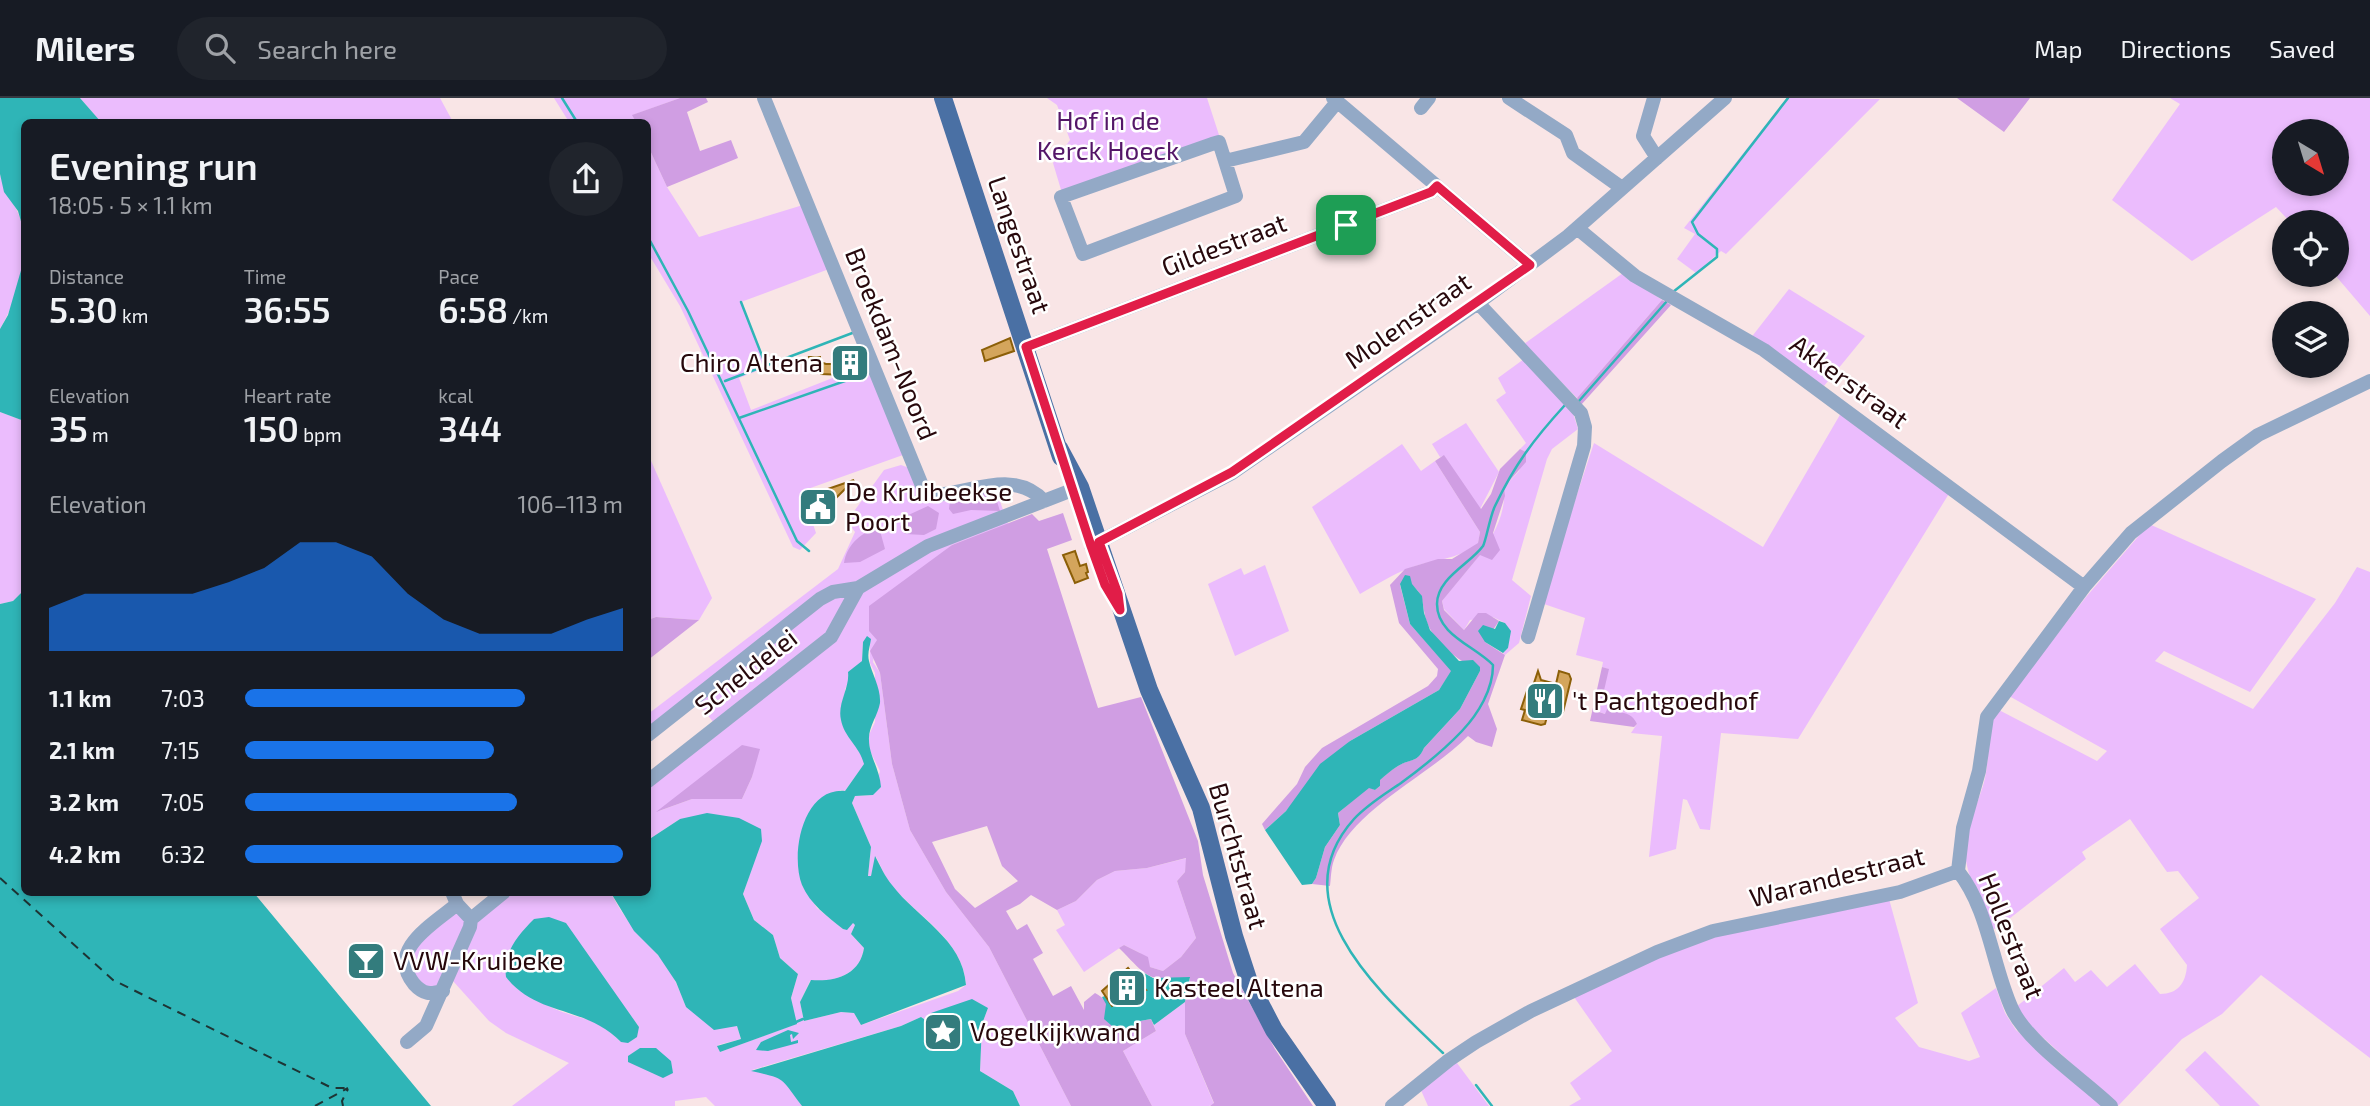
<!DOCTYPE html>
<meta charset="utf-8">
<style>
:root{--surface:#171b24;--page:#20242c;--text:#f1f3f6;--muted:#9ea1a6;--line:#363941;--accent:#1a73e8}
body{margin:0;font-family:"Exo 2",sans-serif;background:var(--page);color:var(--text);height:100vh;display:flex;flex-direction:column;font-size:26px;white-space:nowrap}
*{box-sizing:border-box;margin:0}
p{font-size:23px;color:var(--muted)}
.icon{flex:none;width:38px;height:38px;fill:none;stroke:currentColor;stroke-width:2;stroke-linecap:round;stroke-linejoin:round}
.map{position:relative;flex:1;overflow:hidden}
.sheet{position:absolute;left:21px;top:21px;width:630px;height:777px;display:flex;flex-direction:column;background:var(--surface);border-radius:10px;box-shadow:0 4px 10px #0003}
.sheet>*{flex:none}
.needle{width:46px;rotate:142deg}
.fabs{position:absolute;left:2272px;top:21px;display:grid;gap:14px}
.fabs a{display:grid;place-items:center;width:77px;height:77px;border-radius:50%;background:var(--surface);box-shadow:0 4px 10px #0003;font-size:35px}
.pin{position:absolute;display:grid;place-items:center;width:60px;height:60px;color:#fff;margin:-30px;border-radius:14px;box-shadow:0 4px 10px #0006}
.round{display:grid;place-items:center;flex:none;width:74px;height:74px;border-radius:37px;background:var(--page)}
.head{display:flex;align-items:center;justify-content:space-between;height:119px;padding:0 28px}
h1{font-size:38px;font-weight:600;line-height:52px}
.stats{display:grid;grid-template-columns:repeat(3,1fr);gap:10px;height:119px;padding:7px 28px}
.stats div{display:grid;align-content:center}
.stats b{font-size:35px;font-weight:600}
.stats small{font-size:19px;font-weight:400}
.stats p{font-size:19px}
.chart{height:196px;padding:14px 28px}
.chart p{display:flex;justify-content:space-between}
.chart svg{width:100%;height:126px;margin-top:7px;fill:var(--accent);opacity:.7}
ul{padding:0 28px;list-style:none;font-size:23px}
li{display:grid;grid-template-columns:112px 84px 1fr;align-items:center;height:52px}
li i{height:18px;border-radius:9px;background:var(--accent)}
header{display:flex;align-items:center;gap:42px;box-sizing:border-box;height:98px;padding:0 35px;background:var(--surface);border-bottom:2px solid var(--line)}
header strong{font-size:33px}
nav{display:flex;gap:38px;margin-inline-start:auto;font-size:24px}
.search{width:490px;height:63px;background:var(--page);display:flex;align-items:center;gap:18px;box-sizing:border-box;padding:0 24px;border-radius:38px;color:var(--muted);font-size:26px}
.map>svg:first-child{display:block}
</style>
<header>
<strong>Milers</strong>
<div class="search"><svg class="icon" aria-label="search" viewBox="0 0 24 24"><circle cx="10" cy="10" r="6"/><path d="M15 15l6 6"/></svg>Search here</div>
<nav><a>Map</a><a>Directions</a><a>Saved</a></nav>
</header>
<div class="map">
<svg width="2370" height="1008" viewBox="0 0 2370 1008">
<rect width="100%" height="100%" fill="#f9e5e6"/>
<path fill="#ebbcfd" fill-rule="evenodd" d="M80,0H440L453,24H101Z
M554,0H680L633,17L636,24H569Z
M1047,0H1207L1220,40L1062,95L1053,65L1070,42L1057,7Z
M1787,0L1880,1L1726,156L1721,153L1696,175L1677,161L1695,136L1684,130Z
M2170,0H2370V218L2335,177L2336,124H2290L2276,109L2192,163L2112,102L2180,6ZM2284,33H2336V86H2284Z
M648,48L667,89L699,139L803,107L829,171L741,204L767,269L739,280L751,312L868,266L903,357L802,393L816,435L800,452L793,449L680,208L648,155Z
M0,76C4,92 12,101 18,115C34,152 19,198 0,231Z
M1623,175L1662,202L1577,300L1524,246Z
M1789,191L1865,238L1824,288L1750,241Z
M1524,261L1573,315L1578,331L1552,351L1547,361L1512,482L1531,498L1519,545L1505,557L1503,555L1508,550L1505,525L1493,519L1470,522L1464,532L1444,511L1442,503C1467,470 1508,435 1504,389L1519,373L1526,354L1520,351L1526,345L1496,302L1506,295L1498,280Z
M0,314L24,323V492L13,503L0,506Z
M1841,315L1950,394L1798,641L1721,635L1710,732L1700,731L1687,702L1683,701L1676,751L1649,759L1662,638L1631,635L1637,626L1599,614L1608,571L1602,569L1603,564L1576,557L1585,520L1541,505L1594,345L1763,449Z
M1466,325L1499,374L1480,411L1444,358L1440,359L1432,346Z
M1402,346L1421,373L1435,363L1480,434L1478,446C1455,463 1436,460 1410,470C1393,476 1376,487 1360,496L1312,409Z
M648,356L712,500L699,522L656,519L648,522Z
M901,367L912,371L921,392L995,389L1008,426L952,447L927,468L877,542L873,564L880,575L892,666L910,732L946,794L989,849L1071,1008H1020L1013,993L980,973L982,926L988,910L932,915L944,923L948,936L939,939L937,930L921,919L901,928L752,972L778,978L787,985L802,1008H715L706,999L675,1003V1008H512L569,965L506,935L489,923L453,883L478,821L512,795H611C624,821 638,834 657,856C671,871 679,890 686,909L737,928L741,941L718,947L720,954L796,926L791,900L798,876L780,860L773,837L754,822L743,796L751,772L680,721L648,742V688L719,631L692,598L648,632V616L838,471L855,434L847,423L884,372ZM863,544L870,548V565L875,575V624L868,639L870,653L880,673L873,697L855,698L852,705L871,749L868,778H871L876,759C881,768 885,780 892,788C918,819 963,842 966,887L958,893L861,927L854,915L841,914L804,923L800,904L810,883C835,884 860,877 864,850L851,836L855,827L852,824L843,831L817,810L802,787L840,692L845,693L865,665L861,654L850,641L845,591L862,563ZM755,663L752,679L742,701H692L659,713ZM534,821L607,885L639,929L621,944C592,915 580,924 549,908C536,902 516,872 505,860Z
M2149,426L2316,501L2250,594L2164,553L2155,563L2253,611L2335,505L2357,469L2370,474V960L2261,877L2222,916L2182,941L2118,1008L2026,924L2016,909L2064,870L2075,884L2091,872L2107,889L2135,866L2160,896C2178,896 2186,885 2187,867L2160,831L2199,800L2178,773L2167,774L2130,721L2082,754L2086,761L1996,831L1990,830C1983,805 1966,780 1965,753C1964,727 1980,704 1985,680C1990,656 1986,633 1997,611L2097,663L2107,653L2009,598L2086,499Z
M1265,467L1289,533L1235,558L1208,486L1241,470L1244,477Z
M1187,760L1185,774L1177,783L1196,840L1181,859L1163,873L1150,869L1140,855L1124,847L1084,874L1056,832L1065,827L1057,812L1076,803L1097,782L1115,773L1147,770Z
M1889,801L1918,905L1895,920L1919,949L1969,963L1980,959L1961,915L1996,890L2005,915L2016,932L2104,1008H1569L1581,1001L1570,985L1612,953L1574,899L1700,841Z
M456,812L467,825L438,889L430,892L413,881L411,851Z
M1185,904V936L1214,1006L1209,1008H1152L1123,953L1156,933L1154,927Z
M2205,953L2260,1008H2220L2185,972Z
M1454,961L1489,1008H1428L1420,990Z"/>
<path fill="#d09ee3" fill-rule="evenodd" d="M680,0H706L708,4L687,14L700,53L731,42L738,60L667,89L648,48V24H636L632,17Z
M1957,0H2030L2004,34Z
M1662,202L1671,207L1581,307L1577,300Z
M1520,351L1526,354V364L1504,389L1505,398L1493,435L1500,452L1492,462L1480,457L1442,503L1444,512L1464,532L1478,515H1486L1499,523L1485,544L1505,557L1488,606L1497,631L1492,649L1476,644L1468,638C1430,677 1352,712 1334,762C1331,770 1331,780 1330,788L1312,786L1316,780L1325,749L1340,727L1338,715L1369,689L1375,692L1380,688L1379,682C1385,678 1391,672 1398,668C1408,661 1418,665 1424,650L1460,611L1480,573C1461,564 1439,549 1429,529C1419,508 1429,494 1404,483L1400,487L1410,526L1452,573L1439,592L1350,643L1286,713L1265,732L1262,726L1297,686L1305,669L1322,650L1428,588L1437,578L1438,571L1399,525L1390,487L1405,471L1438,461H1452L1478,445L1480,434L1435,363L1444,357L1481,411L1491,396L1500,371Z
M986,392L994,394L1000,413L971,412L953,416L949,411L950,402Z
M928,408L939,415L936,431L924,437L905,436L900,429L904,419Z
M1063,415L1072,442L1047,451L1098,610L1141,599L1198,743L1203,777L1233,875L1275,951L1313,1008H1210L1214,1005L1185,936V904L1190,880C1145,883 1149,880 1119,850L1124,847L1148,859L1150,869L1163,873L1181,859L1196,840L1177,783L1185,774L1186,760L1147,770L1115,773L1097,782L1076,803L1057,812L1031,797L1020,806L1006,813L1017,832L1027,826L1043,855L1033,861L1053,898L1071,888L1084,912V904L1095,895C1106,900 1123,922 1133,931L1140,923L1151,921L1156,933L1123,953L1152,1008H1071L989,849L946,794L910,732L892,666L880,575L870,553L877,542L869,533V508L952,447L1032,416L1039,423ZM987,728L1002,768L1018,783L975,810L955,791L932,744Z
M879,429L885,451L860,464L844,465C847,446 862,434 879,429Z
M656,519L699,522L648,562V522Z
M1602,569L1609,571L1599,614L1605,616L1608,609H1615L1617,614C1627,615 1633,617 1637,626L1634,629L1590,623Z
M742,647L760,651L752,679L742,701H692L656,714Z"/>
<path fill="#2fb5b7" d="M0,0H80L101,24H24V134L18,113L4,94L0,76Z
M24,162V323L0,314V231L8,217Z
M1405,477L1410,478L1412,486L1422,498L1424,515L1430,532L1459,563L1473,562L1480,569V573L1460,611L1424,650C1418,665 1409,661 1398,668C1391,672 1386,677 1380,682V688L1375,692L1369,690L1338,715L1340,727L1325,749L1316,780L1312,786L1302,787L1265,732L1286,713L1320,666L1350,643L1439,592L1451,573L1410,526L1400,486Z
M24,492V794L254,795L431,1008H0V506L13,503Z
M1499,523L1505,525L1511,533L1508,550L1503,555L1485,544L1478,533L1483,527L1495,531Z
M867,538L871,541C870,549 867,555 869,563C872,576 881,590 880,605C878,617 868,630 869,642C869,657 880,672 881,689L873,697L855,698L852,705L871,749L868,778H871L875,758C880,767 885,779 892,787C917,820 963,841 966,887L861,927L854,915L841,914L804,923L800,904L811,882C835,884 860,877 864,850L851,836L855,827L853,825L847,832L843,831C828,819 810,806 802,787C790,756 803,689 845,693L864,666C860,649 844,639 841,622C837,605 850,590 848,574L862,563L863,544Z
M707,715L739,720L761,731L762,743L743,796L754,822L773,837L780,860L798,876L791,900L797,926L720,954L717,948L741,941L737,928L714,932L686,909L676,884L658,857L634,833L611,795L648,794V742L680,721Z
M549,819L566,825L639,929L637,939L628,945L621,944C585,907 537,919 506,879C503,855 517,838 534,821Z
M1137,871L1153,880L1190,879L1185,904L1154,927L1151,921L1140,923L1133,932L1120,935L1104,921L1106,906L1102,899L1105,898L1113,908L1139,892L1145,894L1146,889L1141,888L1133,873Z
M972,901L988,910L982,926L980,973L1013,993L1020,1008H802C780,979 787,981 751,973L901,928L921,919L937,930L939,939L948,936L944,923L931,915Z
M788,932L799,935L793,941L792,936L790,937L791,944L798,942V945L768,953L756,952L761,944Z
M640,950H656L671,963L673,975L663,980L628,964V958Z"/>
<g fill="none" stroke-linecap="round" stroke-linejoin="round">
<path stroke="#2fb5b7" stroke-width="2.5" d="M562,0L577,24
M648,139L688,213L797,443L809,453
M1673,194L1717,159V151L1698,136L1692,124L1788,0
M741,204L766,268
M725,283L855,234
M1579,303L1667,203
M739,320L865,276
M796,924L803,921
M1443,955C1384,898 1277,807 1354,721C1368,706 1385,696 1401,685C1423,669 1443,653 1462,633C1478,616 1493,592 1493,567C1475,548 1437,537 1437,506C1437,480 1470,466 1483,448C1486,443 1490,418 1495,408C1515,366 1534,341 1565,307
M1476,987L1492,1008"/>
<path stroke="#1e3434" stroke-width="2" stroke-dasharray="9 7" stroke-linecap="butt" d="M0,780L113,882L332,990H348
M315,1008L348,990
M343,1008L342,1003L348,991"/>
</g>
<path fill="#d4a55c" stroke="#8c5f08" stroke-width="2" d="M1010,240L1014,253L985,263L982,252Z
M854,253L861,269L844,277L821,276L810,264L809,259H820V264L826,266H842L839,260Z
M854,382L815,421L807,398Z
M1075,453L1080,468L1086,466L1088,474L1086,475L1088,480L1075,485L1063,457Z
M1538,573L1541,582L1556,586L1559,573L1569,576L1571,581L1563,614L1549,611L1545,626L1541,627L1522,622L1525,612L1521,611L1527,593L1531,594Z
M370,853L379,861L356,876L352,871V866Z
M1128,870L1146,892L1137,894L1112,908L1102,893Z"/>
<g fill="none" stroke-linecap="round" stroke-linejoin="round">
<path stroke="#93a9c6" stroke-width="14" d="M764,0L923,390L933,397C969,396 1014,370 1044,403
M1333,0L1530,167
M1509,0L1566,37L1573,55L1622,90
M1654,0L1643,38L1657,60
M1421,10L1429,0
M1225,63L1219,44L1212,46L1061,99L1083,156L1236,98L1225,63L1304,44L1337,4
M1577,130L1635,178L1764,252L2084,489
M1478,205L1581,315L1585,329L1584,348L1528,539
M1026,249L1431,94L1437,88
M1091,448L1232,375L1478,205L1568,138L1725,0
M648,637L820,501L833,494L858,490
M648,683L831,539L858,490L928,448L1080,389
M1958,773L1963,730L1979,673L1987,619L2084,489L2131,435L2222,363L2258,337L2370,283
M1958,773C1989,812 1992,867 2012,911C2027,944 2084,982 2111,1008
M471,821L504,794
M443,893C430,896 424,897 414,886C386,851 434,826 457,806
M407,944L426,928L470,829L471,821L457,806L452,794
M1392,1008L1449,962L1476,944L1531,913L1657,854L1713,833L1900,794L1958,773"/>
<path stroke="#4a70a4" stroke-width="18" d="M943,0L1061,359
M1059,350L1080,389L1149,592L1201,710L1234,838L1249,884L1274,932L1327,1008"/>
</g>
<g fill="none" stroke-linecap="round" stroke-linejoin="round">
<g stroke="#fff" stroke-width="14">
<path id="route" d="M1437,88L1530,167L1232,374L1099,444L1118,496L1120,512L1105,487L1091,448L1026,249L1431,94Z"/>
</g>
<use href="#route" stroke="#e11d48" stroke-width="9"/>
</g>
<defs>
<g id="building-square" transform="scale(2.0125)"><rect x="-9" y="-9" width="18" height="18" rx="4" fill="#337c7d" stroke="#fff"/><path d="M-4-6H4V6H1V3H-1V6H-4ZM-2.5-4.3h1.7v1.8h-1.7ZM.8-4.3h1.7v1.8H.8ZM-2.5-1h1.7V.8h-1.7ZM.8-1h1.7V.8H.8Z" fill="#fff"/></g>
<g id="civic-square" transform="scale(2.0125)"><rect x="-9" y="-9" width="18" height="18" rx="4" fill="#337c7d" stroke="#fff"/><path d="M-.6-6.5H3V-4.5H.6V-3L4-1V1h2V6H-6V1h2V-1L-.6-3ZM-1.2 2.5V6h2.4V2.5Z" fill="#fff"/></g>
<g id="restaurant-square" transform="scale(2.0125)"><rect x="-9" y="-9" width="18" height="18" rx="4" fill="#337c7d" stroke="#fff"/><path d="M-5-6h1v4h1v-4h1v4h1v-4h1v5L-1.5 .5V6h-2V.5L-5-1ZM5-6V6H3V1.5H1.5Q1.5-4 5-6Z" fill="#fff"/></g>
<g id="bar-square" transform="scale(2.0125)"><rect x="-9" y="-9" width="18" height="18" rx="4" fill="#337c7d" stroke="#fff"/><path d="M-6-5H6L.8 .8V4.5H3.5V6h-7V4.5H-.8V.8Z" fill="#fff"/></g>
<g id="sight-square" transform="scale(2.0125)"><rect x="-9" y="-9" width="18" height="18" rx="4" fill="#337c7d" stroke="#fff"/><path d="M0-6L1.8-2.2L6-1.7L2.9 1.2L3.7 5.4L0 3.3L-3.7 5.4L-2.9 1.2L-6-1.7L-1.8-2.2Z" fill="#fff"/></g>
</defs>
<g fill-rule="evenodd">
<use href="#building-square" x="850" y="265"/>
<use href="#civic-square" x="818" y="409"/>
<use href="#restaurant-square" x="1545" y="603"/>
<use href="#bar-square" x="366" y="863"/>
<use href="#building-square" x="1127" y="890"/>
<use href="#sight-square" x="943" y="934"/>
</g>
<g text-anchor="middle" stroke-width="5" stroke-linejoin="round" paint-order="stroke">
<g font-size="26" fill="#541668" stroke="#fff">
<text x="1108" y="32">Hof in de<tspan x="1108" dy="30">Kerck Hoeck</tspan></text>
</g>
<g font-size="26" fill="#27080c" stroke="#fff">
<text transform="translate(1019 147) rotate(71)" y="9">Langestraat</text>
<text transform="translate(1224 147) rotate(-21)" y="9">Gildestraat</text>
<text transform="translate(1408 223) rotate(-35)" y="9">Molenstraat</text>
<text transform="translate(891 246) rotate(68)" y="9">Broekdam-Noord</text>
<text transform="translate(1849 284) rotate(36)" y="9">Akkerstraat</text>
<text transform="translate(746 574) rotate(-38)" y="9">Scheldelei</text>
<text transform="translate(1238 758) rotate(74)" y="9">Burchtstraat</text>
<text transform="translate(1837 779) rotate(-14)" y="9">Warandestraat</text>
<text transform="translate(2011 838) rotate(68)" y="9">Hollestraat</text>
</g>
<g font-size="26" fill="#27080c" stroke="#fff" text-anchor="start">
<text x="823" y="274" text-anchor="end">Chiro Altena</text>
<text x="845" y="403">De Kruibeekse<tspan x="845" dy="30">Poort</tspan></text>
<text x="1572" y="612">'t Pachtgoedhof</text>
<text x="393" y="872">VVW-Kruibeke</text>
<text x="1154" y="899">Kasteel Altena</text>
<text x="970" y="943">Vogelkijkwand</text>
</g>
</g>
</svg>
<div class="fabs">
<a><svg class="needle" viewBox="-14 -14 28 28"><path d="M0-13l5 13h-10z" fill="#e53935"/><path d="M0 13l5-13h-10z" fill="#9ea1a6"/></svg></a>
<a><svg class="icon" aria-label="locate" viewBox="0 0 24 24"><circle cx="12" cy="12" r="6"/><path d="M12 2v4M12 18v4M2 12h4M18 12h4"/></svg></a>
<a><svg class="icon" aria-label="layers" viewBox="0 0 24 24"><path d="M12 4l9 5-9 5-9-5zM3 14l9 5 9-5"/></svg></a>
</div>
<div class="pin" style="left:1346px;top:127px;background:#1e9e55"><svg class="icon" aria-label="arrive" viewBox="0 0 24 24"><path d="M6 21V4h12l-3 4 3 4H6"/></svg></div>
<section class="sheet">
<div class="head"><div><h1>Evening run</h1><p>18:05 · 5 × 1.1 km</p></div><a class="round"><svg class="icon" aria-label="share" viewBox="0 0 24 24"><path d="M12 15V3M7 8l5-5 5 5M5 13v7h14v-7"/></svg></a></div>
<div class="stats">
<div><p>Distance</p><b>5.30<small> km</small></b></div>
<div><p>Time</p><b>36:55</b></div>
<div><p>Pace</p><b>6:58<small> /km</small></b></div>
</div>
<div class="stats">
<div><p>Elevation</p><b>35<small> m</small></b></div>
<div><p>Heart rate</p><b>150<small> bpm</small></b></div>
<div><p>kcal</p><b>344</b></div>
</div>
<div class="chart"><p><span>Elevation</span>106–113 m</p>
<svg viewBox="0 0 160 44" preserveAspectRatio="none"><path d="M0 44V29L10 24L20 24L30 24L40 24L50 20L60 15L70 6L80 6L90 11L100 24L110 33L120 38L130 38L140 38L150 33L160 29V44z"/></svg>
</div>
<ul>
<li><b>1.1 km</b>7:03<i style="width:74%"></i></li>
<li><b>2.1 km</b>7:15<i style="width:66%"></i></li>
<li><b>3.2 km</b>7:05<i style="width:72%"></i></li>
<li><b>4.2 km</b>6:32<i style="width:100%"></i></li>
</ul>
</section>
</div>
